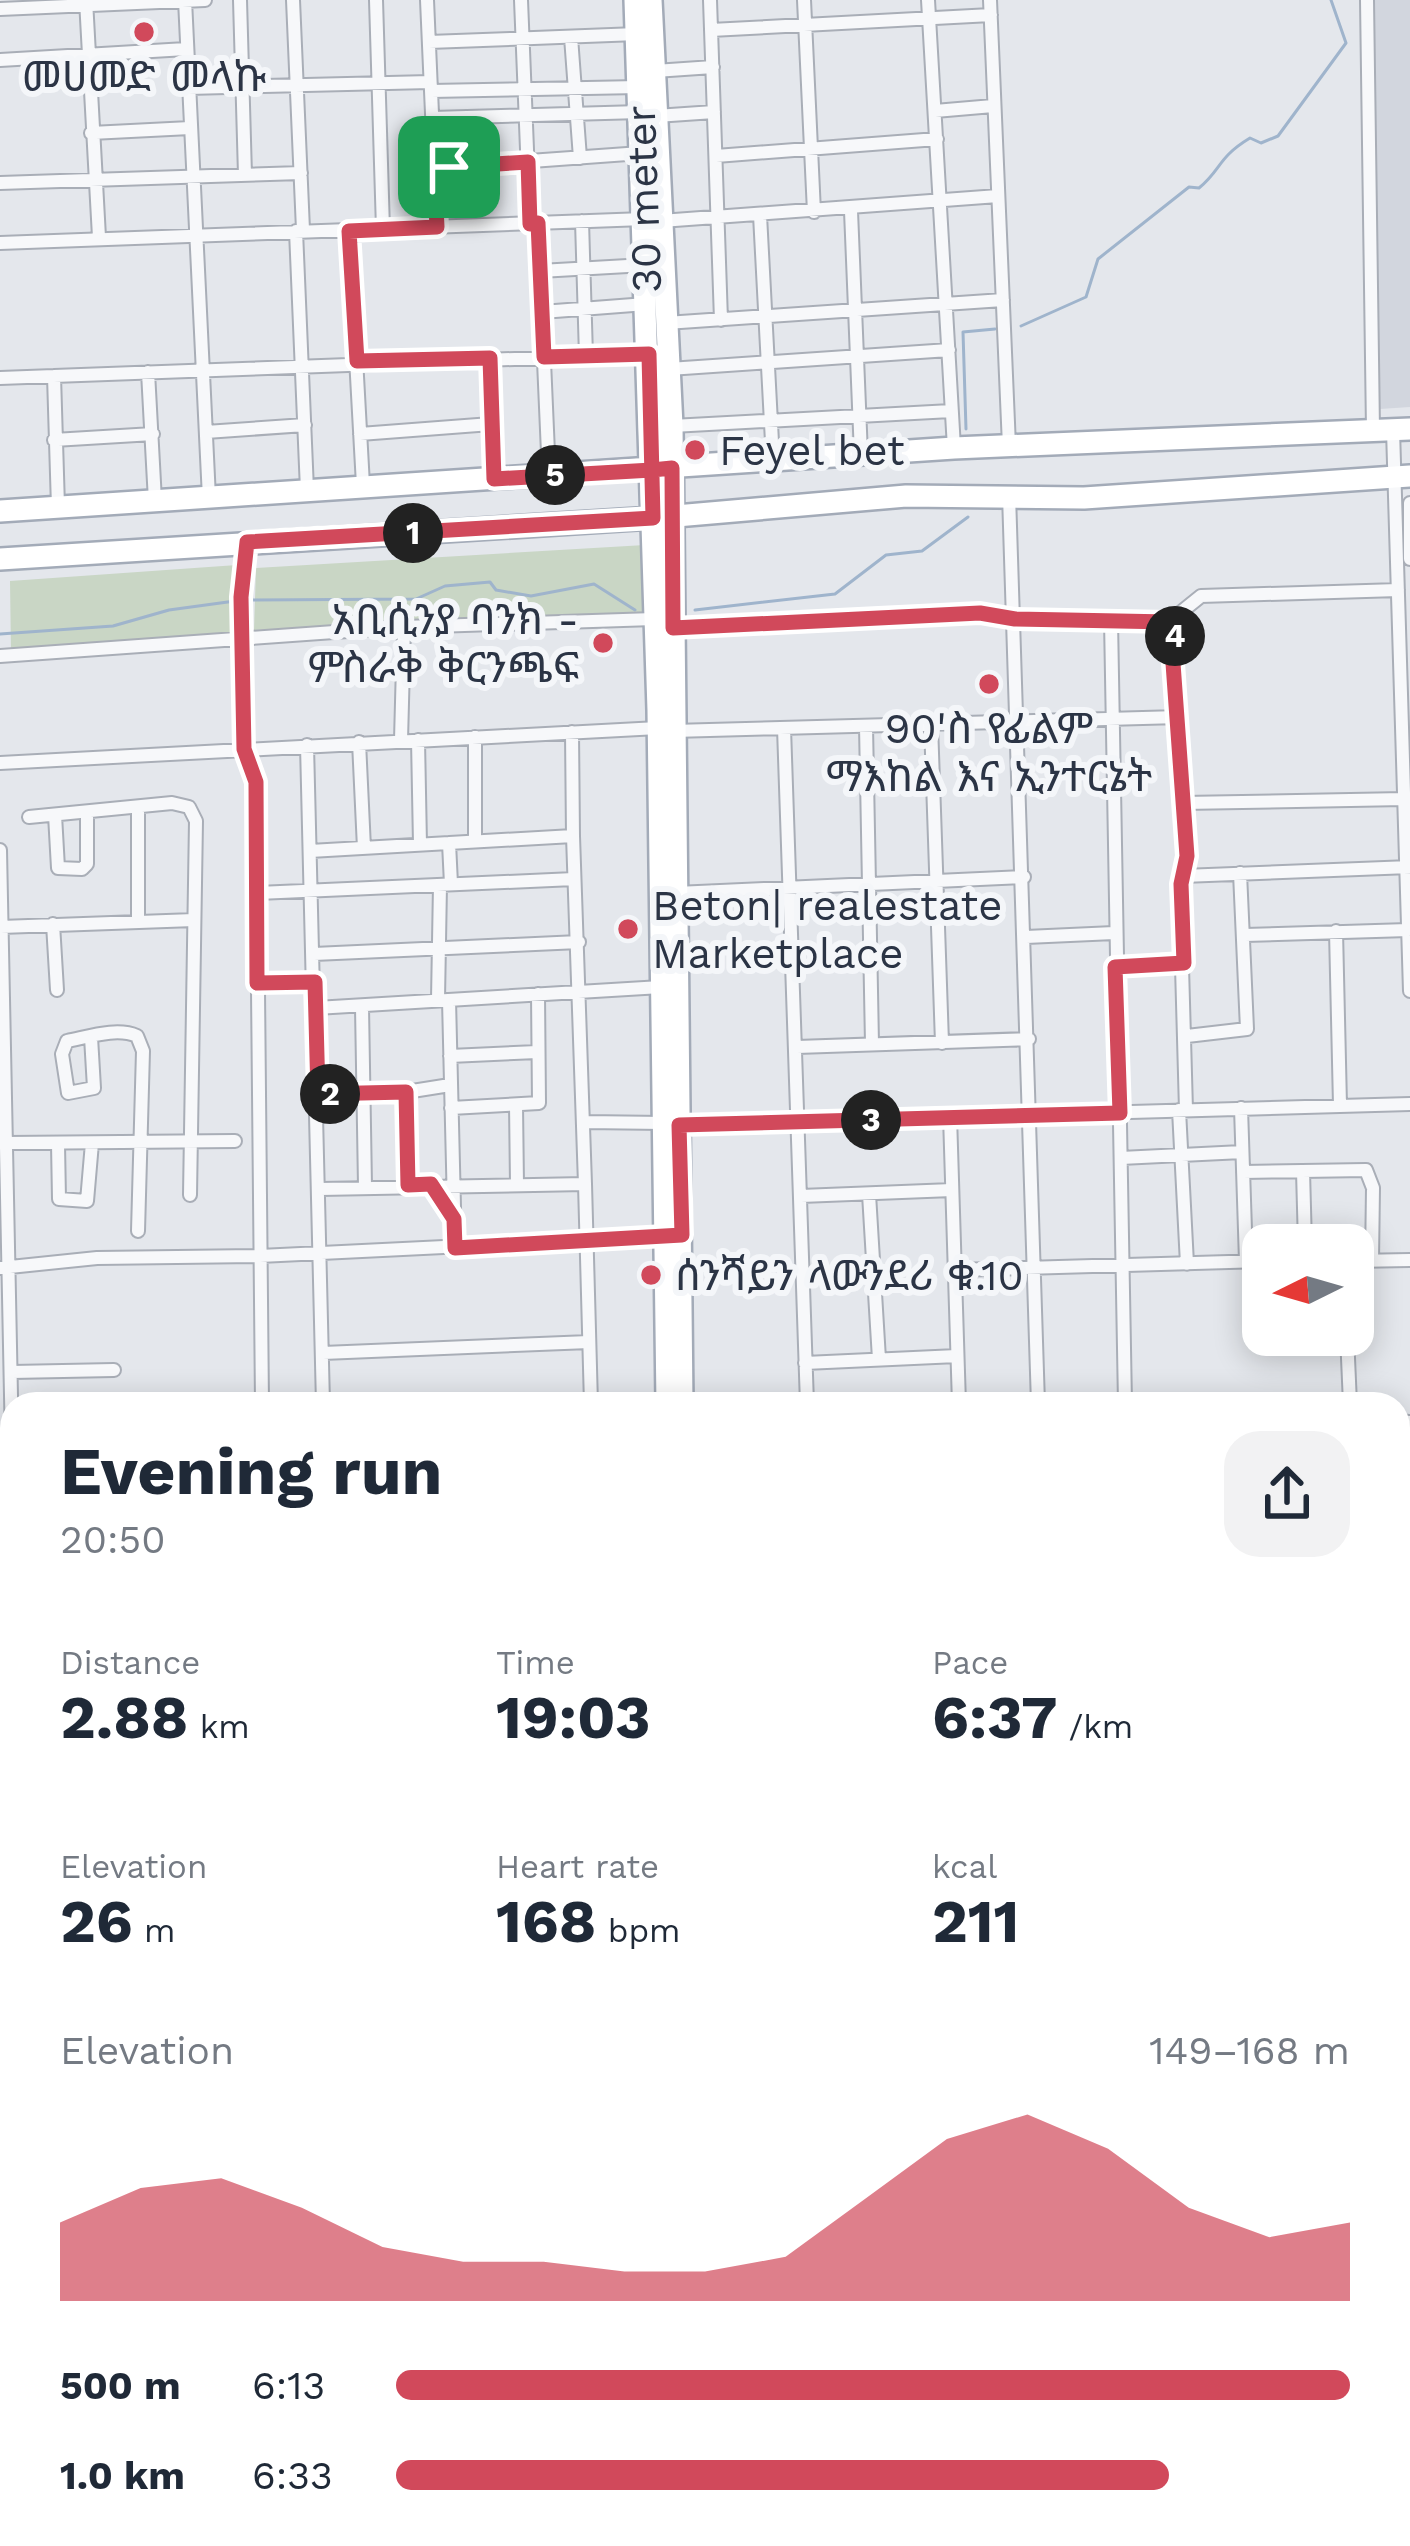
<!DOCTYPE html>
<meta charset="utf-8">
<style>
:root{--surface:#fff;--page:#f2f2f3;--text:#1f2937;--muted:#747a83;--accent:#d1495b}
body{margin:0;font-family:"Work Sans","Noto Sans Ethiopic",sans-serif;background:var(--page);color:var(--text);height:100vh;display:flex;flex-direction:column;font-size:45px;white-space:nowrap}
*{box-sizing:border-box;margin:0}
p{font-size:39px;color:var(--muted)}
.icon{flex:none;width:66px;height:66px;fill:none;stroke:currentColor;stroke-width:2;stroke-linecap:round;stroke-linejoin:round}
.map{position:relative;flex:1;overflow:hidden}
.panel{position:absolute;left:0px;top:1392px;width:1410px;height:1155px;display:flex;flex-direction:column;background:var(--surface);border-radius:36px 36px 0 0;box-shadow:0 6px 30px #0003}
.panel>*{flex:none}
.needle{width:78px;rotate:265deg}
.buttons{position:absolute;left:1242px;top:1224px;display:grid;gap:24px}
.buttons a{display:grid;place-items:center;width:132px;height:132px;border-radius:24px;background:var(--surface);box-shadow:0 6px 30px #0003;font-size:60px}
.pin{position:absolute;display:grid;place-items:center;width:102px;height:102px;color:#fff;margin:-51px;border-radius:24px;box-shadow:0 6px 18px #0006}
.km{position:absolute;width:60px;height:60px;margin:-30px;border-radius:50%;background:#222;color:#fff;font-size:33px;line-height:60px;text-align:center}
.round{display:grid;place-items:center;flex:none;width:126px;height:126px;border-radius:36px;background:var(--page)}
.summary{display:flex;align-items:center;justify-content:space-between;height:204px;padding:0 60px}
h1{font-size:66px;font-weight:700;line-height:90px}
.stats{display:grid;grid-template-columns:repeat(3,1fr);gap:18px;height:204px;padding:12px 60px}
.stats div{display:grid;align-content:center}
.stats b{font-size:60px;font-weight:700}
.stats small{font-size:33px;font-weight:400}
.stats p{font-size:33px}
.chart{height:336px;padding:24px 60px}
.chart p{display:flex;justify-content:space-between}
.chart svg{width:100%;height:216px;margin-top:12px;fill:var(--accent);opacity:.7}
ul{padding:0 60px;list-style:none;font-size:39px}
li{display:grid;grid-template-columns:192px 144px 1fr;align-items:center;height:90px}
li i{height:30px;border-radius:15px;background:var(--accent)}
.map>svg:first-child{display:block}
</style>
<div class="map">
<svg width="1410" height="2546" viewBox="0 0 1410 2546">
<rect width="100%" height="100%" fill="#e4e7ec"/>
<path fill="#d2d6de" d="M1371,0H1410V407L1380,409Z"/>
<path fill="#c9d6c5" d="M645,545L647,616L254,630L256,568Z
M237,565L233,633L11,652L10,581Z"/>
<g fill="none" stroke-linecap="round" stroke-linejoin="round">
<path stroke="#9fb4cc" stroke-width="3" d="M1021,326L1086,297L1098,259L1189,187L1199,188C1222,169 1217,158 1250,138L1261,143L1278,136L1346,43L1331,0
M966,429L963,332L995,329
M245,600L416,599L445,586L490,582L496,590L531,596L594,584L635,610
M695,610L835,594L886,555L922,551L968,517
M0,634L113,626L169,610L235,601"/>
<g stroke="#a9aeb7" stroke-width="16">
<path id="minor" d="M86,0L99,237
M185,0L209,498
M240,0L245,175
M293,0L303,230
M376,0L383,229
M427,0L437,227
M521,0L530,224
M710,0L721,320
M804,0L814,212
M928,0L954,448
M990,0L1009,446
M1367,0L1373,430
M0,9L205,0
M711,30L991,15
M571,37L580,158
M429,42L637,34
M0,60L186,49
M655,71L713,67
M188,88L430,82
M431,91L639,87
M935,111L993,106
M656,116L714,112
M432,118L640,112
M91,133L190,128
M716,156L937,139
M434,168L641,153
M0,183L301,173
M851,211L861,455
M760,215L773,461
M582,221L586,356
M661,221L998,196
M538,223L549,476
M296,231L307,490
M349,231L363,485
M0,243L644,219
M540,271L645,265
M542,312L646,304
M666,323L1003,300
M490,358L494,479
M669,369L949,350
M148,372L155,501
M54,376L58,507
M0,378L648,354
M672,426L951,411
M1393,430L1410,991
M206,432L305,425
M360,434L491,424
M54,440L153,434
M1009,495L1038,1404
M1410,503V559
M247,542L241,597L244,749L256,782L262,1404
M1111,620L1125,1404
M1170,621L1187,856L1180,895L1186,1110
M1170,621L1201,596L1398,590
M673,629L979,613L1015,619L1170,621
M0,656L404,627L654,619
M931,724L942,1043
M866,726L872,1044
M784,728L807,1404
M673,731L1179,717
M572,732L573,836
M475,737V841
M401,740L404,627
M418,740L420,844
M359,742L364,848
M307,745L323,1404
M0,763L658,728
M1183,803L1404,799
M138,807V920
M55,815L58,868L82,869L87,864V812
M29,817L172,803L189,807L196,821L190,1195
M449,843L451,884
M0,850L12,1445
M310,851L573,836L585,1184L320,1189
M1183,876L1410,867
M258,893L574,879
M676,893L1024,877
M53,924L57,990
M1,927L194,920
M1336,931L1340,1105
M1245,935L1408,930
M1026,937L1114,933
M314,954L579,942
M1115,967L1184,963
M257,983L315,982
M438,999L440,885
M449,1000L455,1248
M362,1007L365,1186
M316,1008L661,987
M1187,1036L1247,1029L1240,873
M91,1037L94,1088L68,1093L62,1054L67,1041C88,1037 117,1027 137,1036L143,1051L138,1231
M797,1047L1029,1039
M450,1056L537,1052
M318,1094L406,1092
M516,1105L517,1185
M451,1108L539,1103L538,994
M1241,1108L1246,1261
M1179,1110L1187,1264
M950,1116L959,1404
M585,1122L664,1123
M679,1125L1410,1104
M7,1143L235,1141
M58,1144L59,1199L87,1201L92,1143
M1121,1158L1242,1152
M1303,1171L1305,1245
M1243,1172L1366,1170L1373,1188L1372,1260
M431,1184L454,1218
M585,1184L591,1404
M408,1185L406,1092L450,1085
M869,1194L879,1359
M801,1196L952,1190
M1353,1261L1410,1260
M0,1268L97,1258L260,1256L670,1236
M956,1270L1263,1261
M1347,1335L1350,1404
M323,1353L589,1342
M805,1363L957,1356
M12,1372L114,1370
M1398,1421L1410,1422
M1410,1529L1404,1587L1410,1675
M0,1530L12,1528
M0,1609L12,1607
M0,2092L12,2091
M1398,2138L1410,2142
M0,2182L12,2183
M1398,2243L1410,2246
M1398,2392L1410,2388
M0,2394L12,2393
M1398,2465L1410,2535
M0,2498H12
M394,2535L395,2546
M592,2535V2546
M771,2535V2546
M895,2535V2546
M968,2535V2546
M1041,2535V2546
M1117,2535V2546
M1229,2535V2546
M1174,2546V2535"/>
</g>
<g stroke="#a3abb8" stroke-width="26">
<path id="primary" d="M635,0L658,710L667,1404
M651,0L672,426L682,1404
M0,511L954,448L1410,429
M0,559L653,518L906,496L1084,498L1410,476
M672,2535V2546
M690,2535V2546"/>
</g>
<use href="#minor" stroke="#f7f8fa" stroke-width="12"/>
<use href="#primary" stroke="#fff" stroke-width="21"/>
</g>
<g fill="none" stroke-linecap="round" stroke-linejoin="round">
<g stroke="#fff" stroke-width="24">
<path id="route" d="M449,167L528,162L530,224L538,223L544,357L649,354C650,409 652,464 653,518L247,542L241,597L244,749L256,782L257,983L315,982L318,1094L406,1092L408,1185L431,1184L454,1219L455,1248L682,1235L679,1125L1120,1113L1115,967L1184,963L1181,884L1187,856L1170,622L1015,619L980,613L673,628L672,468L652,470L494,479L490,358L357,361L349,231L437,227L434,168L449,167"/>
</g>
<use href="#route" stroke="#d1495b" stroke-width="15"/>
</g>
<g fill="#d1495b" stroke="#f4f6f9" stroke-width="4.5">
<circle cx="144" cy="32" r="12"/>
<circle cx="695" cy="450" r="12"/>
<circle cx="603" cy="643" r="12"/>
<circle cx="989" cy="684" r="12"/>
<circle cx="628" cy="929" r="12"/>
<circle cx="651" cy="1275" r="12"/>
</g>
<g text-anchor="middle" stroke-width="12" stroke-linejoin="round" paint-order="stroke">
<g font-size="42" fill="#2b3445" stroke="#f4f6f9" text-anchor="start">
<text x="144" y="91" text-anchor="middle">መሀመድ መላኩ</text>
<text x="719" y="465">Feyel bet</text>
<text x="579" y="634" text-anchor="end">አቢሲንያ ባንክ -<tspan x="579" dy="48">ምስራቅ ቅርንጫፍ</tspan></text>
<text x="989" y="743" text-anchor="middle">90'ስ የፊልም<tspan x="989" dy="48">ማእከል እና ኢንተርኔት</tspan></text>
<text x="652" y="920">Beton| realestate<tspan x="652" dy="48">Marketplace</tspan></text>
<text x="675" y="1290">ሰንሻይን ላውንደሪ ቁ.10</text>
</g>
<g font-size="42" fill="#2b3445" stroke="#f4f6f9">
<text transform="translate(643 199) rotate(-92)" y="15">30 meter</text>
</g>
</g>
</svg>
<div class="buttons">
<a><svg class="needle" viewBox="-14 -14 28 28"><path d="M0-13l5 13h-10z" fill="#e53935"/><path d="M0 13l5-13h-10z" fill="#747a83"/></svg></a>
</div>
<div class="pin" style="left:449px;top:167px;background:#1e9e55"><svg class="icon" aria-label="arrive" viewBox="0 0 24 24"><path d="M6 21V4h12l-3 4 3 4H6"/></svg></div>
<b class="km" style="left:413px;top:533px">1</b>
<b class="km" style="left:330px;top:1094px">2</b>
<b class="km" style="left:871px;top:1120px">3</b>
<b class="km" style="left:1175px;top:636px">4</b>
<b class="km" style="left:555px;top:475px">5</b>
<section class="panel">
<div class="summary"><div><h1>Evening run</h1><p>20:50</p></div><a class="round"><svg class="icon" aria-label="share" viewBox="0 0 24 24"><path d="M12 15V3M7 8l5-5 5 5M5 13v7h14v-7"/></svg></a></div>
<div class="stats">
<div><p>Distance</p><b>2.88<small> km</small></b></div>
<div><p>Time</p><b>19:03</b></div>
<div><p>Pace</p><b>6:37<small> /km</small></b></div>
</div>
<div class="stats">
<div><p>Elevation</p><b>26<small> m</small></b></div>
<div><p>Heart rate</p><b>168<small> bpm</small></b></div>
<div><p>kcal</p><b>211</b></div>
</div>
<div class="chart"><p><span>Elevation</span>149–168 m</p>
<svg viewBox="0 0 160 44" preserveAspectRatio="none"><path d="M0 44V28L10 21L20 19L30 25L40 33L50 36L60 36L70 38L80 38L90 35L100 23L110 11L120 6L130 13L140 25L150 31L160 28V44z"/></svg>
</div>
<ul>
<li><b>500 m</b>6:13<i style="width:100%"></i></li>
<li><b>1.0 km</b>6:33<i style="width:81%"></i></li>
</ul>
</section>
</div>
